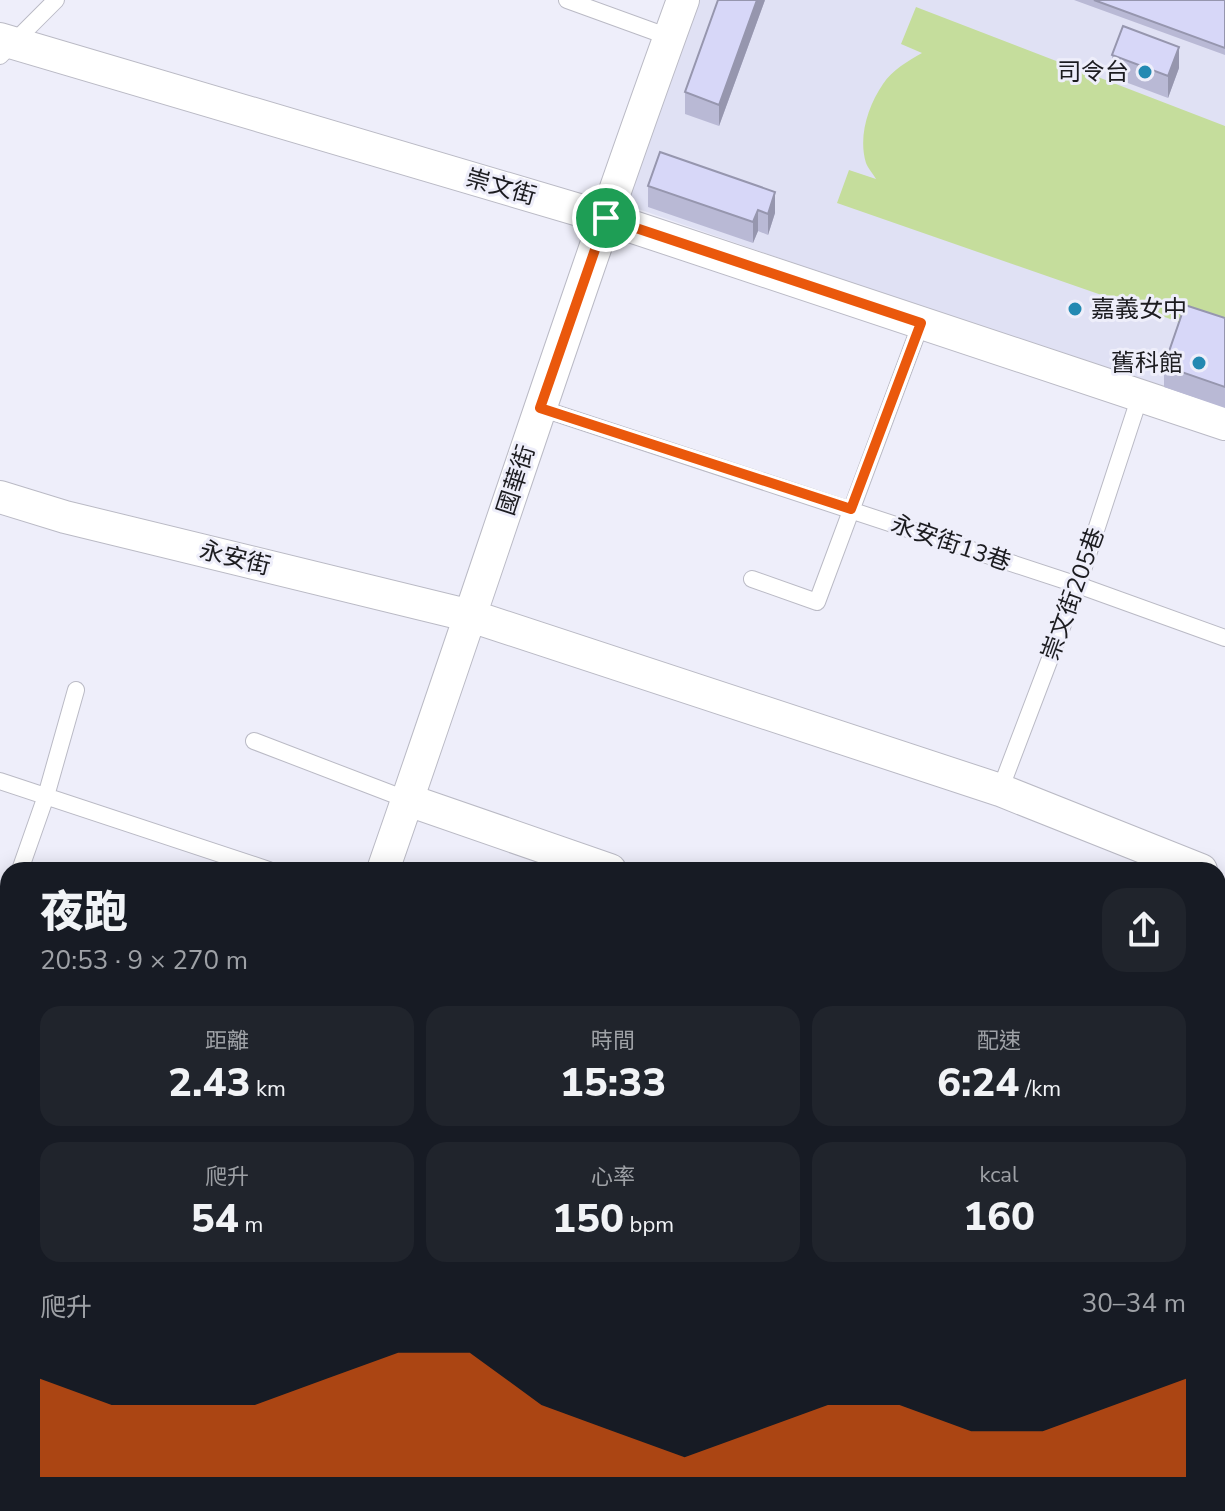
<!DOCTYPE html>
<html lang="zh-TW">
<meta charset="utf-8">
<style>
:root{--surface:#171b24;--page:#20242c;--text:#f1f3f6;--muted:#9ea1a6;--accent:#ea580c}
body{margin:0;font-family:"Nunito Sans","Noto Sans TC",sans-serif;background:var(--page);color:var(--text);height:100vh;display:flex;flex-direction:column;font-size:30px;white-space:nowrap}
*{box-sizing:border-box;margin:0}
p{font-size:26px;color:var(--muted)}
.icon{flex:none;width:44px;height:44px;fill:none;stroke:currentColor;stroke-width:2;stroke-linecap:round;stroke-linejoin:round}
.map{position:relative;flex:1;overflow:hidden}
.details{position:absolute;left:0px;top:862px;width:1226px;height:650px;display:flex;flex-direction:column;background:var(--surface);border-radius:24px 24px 0 0;box-shadow:0 4px 20px #0003}
.details>*{flex:none}
.pin{position:absolute;display:grid;place-items:center;width:68px;height:68px;color:#fff;margin:-34px;border:4px solid #fff;border-radius:50%;box-shadow:0 2px 8px #0007}
.round{display:grid;place-items:center;flex:none;width:84px;height:84px;border-radius:24px;background:var(--page)}
.overview{display:flex;align-items:center;justify-content:space-between;height:136px;padding:0 40px}
h1{font-size:44px;font-weight:800;line-height:60px}
.metrics{display:grid;grid-template-columns:repeat(3,1fr);gap:12px;height:136px;padding:8px 40px}
.metrics div{display:grid;align-content:center;border-radius:20px;background:var(--page);text-align:center}
.metrics b{font-size:40px;font-weight:800}
.metrics small{font-size:22px;font-weight:400}
.metrics p{font-size:22px}
.chart{height:224px;padding:16px 40px}
.chart p{display:flex;justify-content:space-between}
.chart svg{width:100%;height:144px;margin-top:8px;fill:var(--accent);opacity:.7}
.map>svg:first-child{display:block}
</style>
<div class="map">
<svg width="1225" height="1511" viewBox="0 0 1225 1511">
<rect width="100%" height="100%" fill="#eeeefa"/>
<path fill="#f3e3d1" d="M0,1402L8,1404V1504H288L308,1511H0Z"/>
<path fill="#e0e1f4" d="M700,0H1225V413L624,204Z"/>
<path fill="#c5dd9c" d="M916,7L1225,126V338L837,203L849,170L876,179C873,174 868,168 866,163C858,137 868,106 883,84C892,70 908,61 922,53L901,44Z
M0,1153L8,1156V1288L0,1285Z
M637,1504H870L867,1511H656Z"/>
<g fill="none" stroke-linecap="round" stroke-linejoin="round">
<g stroke="#babac5" stroke-width="18">
<path id="service" d="M567,0L669,37
M0,56L56,0
M540,408L1078,585L1225,638
M752,579L817,602L921,323
M254,741L408,800
M0,781L269,870
M1000,790L1078,585L1140,396
M20,870L46,796L76,690
M0,927L8,904
M1218,1372L1225,1355
M1218,1468L1225,1470
M882,1511L885,1504
M1164,1511L1167,1504"/>
</g>
<g stroke="#babac5" stroke-width="34">
<path id="minor" d="M0,39L606,218L1225,424
M0,497L65,517L471,616L1000,790L1201,870
M408,800L610,870
M383,870C484,580 578,288 683,0
M1218,1080L1225,1083
M1218,1272L1225,1274"/>
</g>
<g stroke="#babac5" stroke-width="42">
<path id="tertiary" d="M0,1338L8,1341
M474,1504L494,1511"/>
</g>
<use href="#service" stroke="#fff" stroke-width="16"/>
<use href="#minor" stroke="#fff" stroke-width="32"/>
<use href="#tertiary" stroke="#fff" stroke-width="40"/>
</g>
<path fill="#b9b9d5" d="M765,0L719,126L685,114V92Z
M1074,0H1225V55Z
M1112,55L1179,68L1168,98L1112,77Z
M648,186L775,213L768,235L758,231L753,243L648,207Z
M1225,318V408L1164,387V366Z"/>
<path fill="#9696ae" d="M757,0H765L719,126V105Z
M1179,47V68L1168,98V76Z
M775,192V213L768,235V214Z
M758,210V231L753,243V222Z"/>
<path fill="#d7d7f8" stroke="#9696ae" stroke-width="2" d="M718,0H757L719,105L685,92Z
M1094,0H1225V48Z
M1123,26L1179,47L1168,76L1112,55Z
M660,152L775,192L768,214L758,210L753,222L648,186Z
M1185,305L1225,318V387L1164,366Z"/>
<g fill="none" stroke-linecap="round" stroke-linejoin="round">
<g stroke="#fff" stroke-width="16">
<path id="route" d="M606,218L921,323L851,509L540,408Z"/>
</g>
<use href="#route" stroke="#ea580c" stroke-width="10"/>
</g>
<g fill="#2389b2" stroke="#eeeefa" stroke-width="3">
<circle cx="1145" cy="72" r="8"/>
<circle cx="1075" cy="309" r="8"/>
<circle cx="1199" cy="363" r="8"/>
</g>
<g text-anchor="middle" stroke-width="6" stroke-linejoin="round" paint-order="stroke">
<g font-size="24" fill="#1c1c20" stroke="#eeeefa" text-anchor="end">
<text x="1129" y="80">司令台</text>
<text x="1091" y="317" text-anchor="start">嘉義女中</text>
<text x="1183" y="371">舊科館</text>
</g>
<g font-size="24" fill="#1c1c20" stroke="#eeeefa">
<text transform="translate(501 187) rotate(16)" y="8">崇文街</text>
<text transform="translate(516 480) rotate(-72)" y="8">國華街</text>
<text transform="translate(951 543) rotate(19)" y="8">永安街13巷</text>
<text transform="translate(235 558) rotate(14)" y="8">永安街</text>
<text transform="translate(1073 594) rotate(-70)" y="8">崇文街205巷</text>
</g>
</g>
</svg>
<div class="pin" style="left:606px;top:218px;background:#1e9e55"><svg class="icon" aria-label="arrive" viewBox="0 0 24 24"><path d="M6 21V4h12l-3 4 3 4H6"/></svg></div>
<section class="details">
<div class="overview"><div><h1>夜跑</h1><p>20:53 · 9 × 270 m</p></div><a class="round"><svg class="icon" aria-label="share" viewBox="0 0 24 24"><path d="M12 15V3M7 8l5-5 5 5M5 13v7h14v-7"/></svg></a></div>
<div class="metrics">
<div><p>距離</p><b>2.43<small> km</small></b></div>
<div><p>時間</p><b>15:33</b></div>
<div><p>配速</p><b>6:24<small> /km</small></b></div>
</div>
<div class="metrics">
<div><p>爬升</p><b>54<small> m</small></b></div>
<div><p>心率</p><b>150<small> bpm</small></b></div>
<div><p>kcal</p><b>160</b></div>
</div>
<div class="chart"><p><span>爬升</span>30–34 m</p>
<svg viewBox="0 0 160 44" preserveAspectRatio="none"><path d="M0 44V14L10 22L20 22L30 22L40 14L50 6L60 6L70 22L80 30L90 38L100 30L110 22L120 22L130 30L140 30L150 22L160 14V44z"/></svg>
</div>
</section>
</div>
